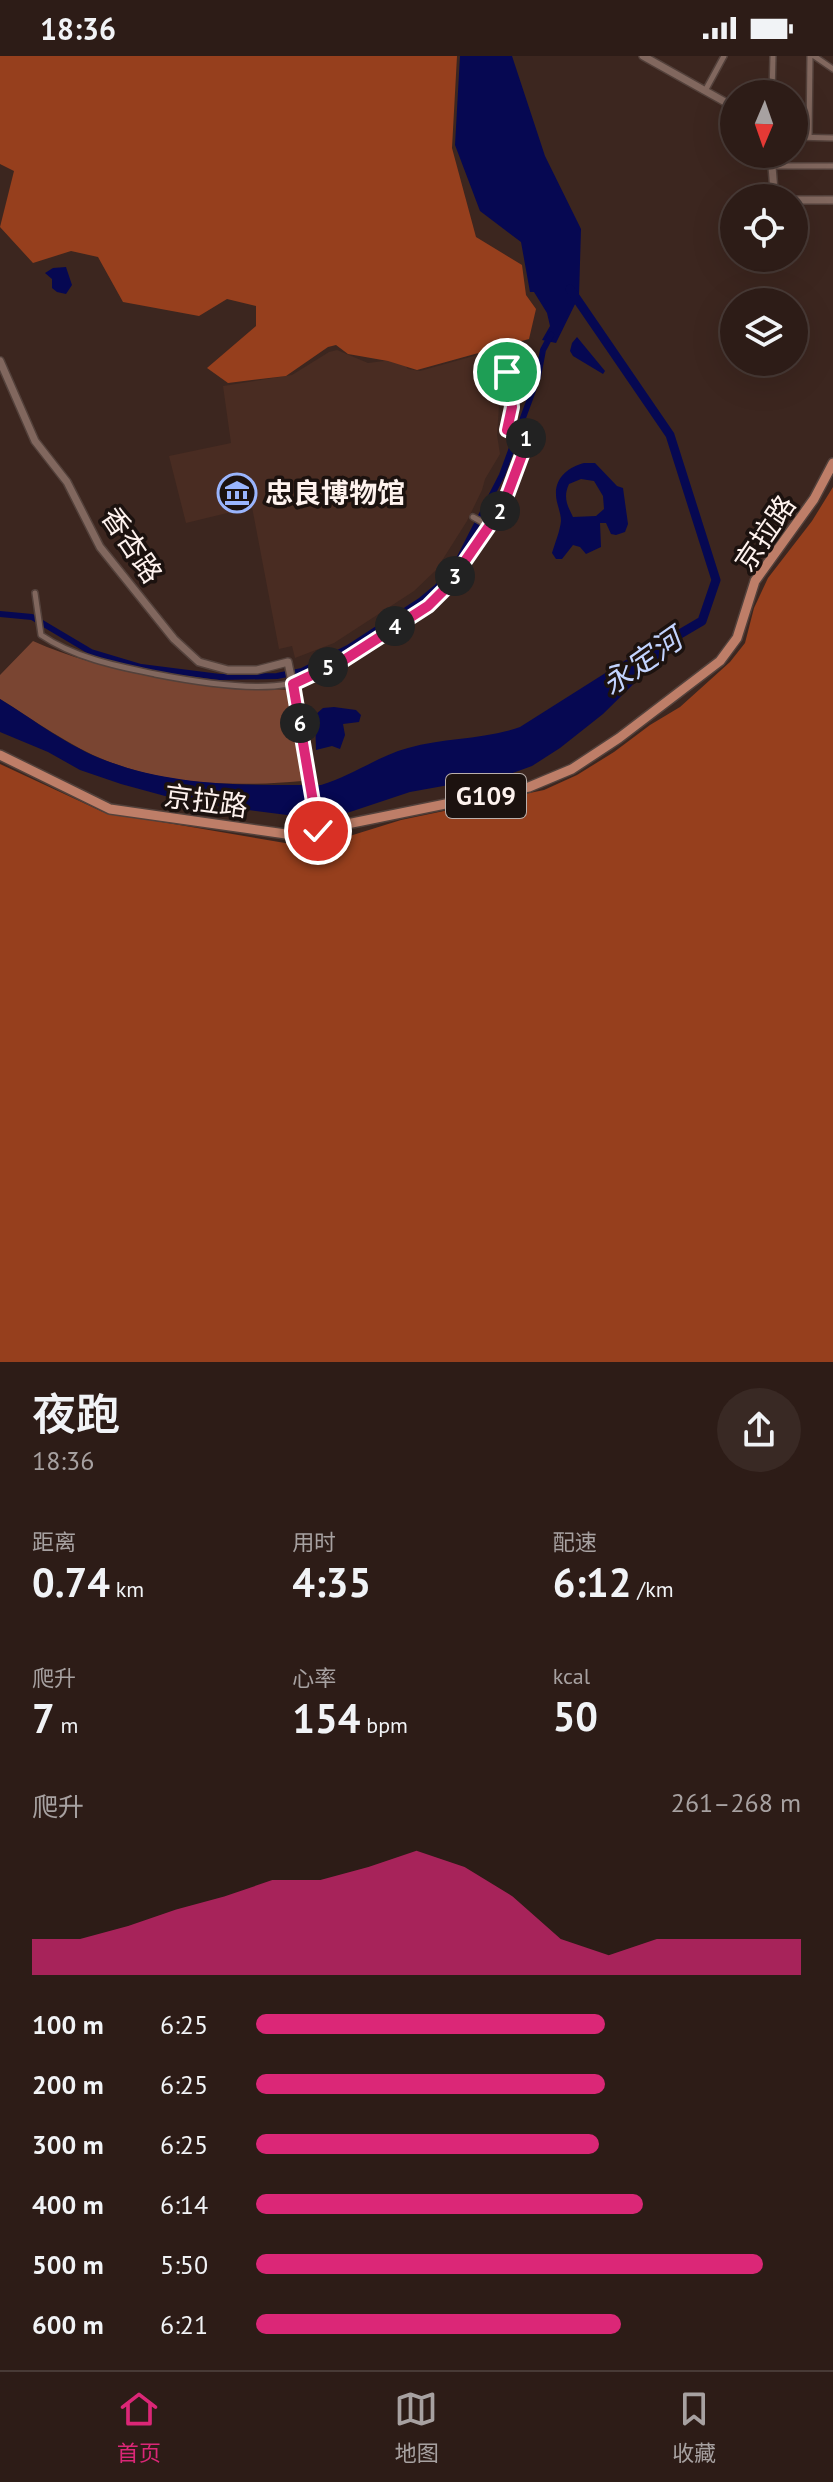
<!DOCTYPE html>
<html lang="zh">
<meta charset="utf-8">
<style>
:root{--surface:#2d1c17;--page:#392924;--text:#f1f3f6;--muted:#a7a1a1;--line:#483a36;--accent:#db2777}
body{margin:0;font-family:"PT Sans","Noto Sans SC",sans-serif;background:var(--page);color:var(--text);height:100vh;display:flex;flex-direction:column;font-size:30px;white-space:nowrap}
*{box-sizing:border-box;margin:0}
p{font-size:26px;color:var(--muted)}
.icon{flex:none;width:44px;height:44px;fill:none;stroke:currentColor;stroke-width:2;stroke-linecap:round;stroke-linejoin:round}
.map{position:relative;height:1306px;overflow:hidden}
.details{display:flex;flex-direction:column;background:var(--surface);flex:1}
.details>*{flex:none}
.needle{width:52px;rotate:182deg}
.tools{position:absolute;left:720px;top:24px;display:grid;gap:16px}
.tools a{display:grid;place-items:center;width:88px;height:88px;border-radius:50%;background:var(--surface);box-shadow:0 8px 32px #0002,0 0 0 2px var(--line);font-size:40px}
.pin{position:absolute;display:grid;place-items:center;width:68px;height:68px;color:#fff;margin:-34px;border:4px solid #fff;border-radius:50%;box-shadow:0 2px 8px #0007}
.km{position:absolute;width:40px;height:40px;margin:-20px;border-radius:50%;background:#222;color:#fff;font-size:22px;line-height:40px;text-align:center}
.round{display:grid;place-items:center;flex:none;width:84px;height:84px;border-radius:42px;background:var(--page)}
.headline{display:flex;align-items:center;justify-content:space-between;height:136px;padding:0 32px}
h1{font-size:44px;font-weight:600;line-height:60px}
.metrics{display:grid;grid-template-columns:repeat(3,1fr);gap:12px;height:136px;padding:8px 32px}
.metrics div{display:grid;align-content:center}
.metrics b{font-size:40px;font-weight:600}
.metrics small{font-size:22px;font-weight:400}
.metrics p{font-size:22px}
.chart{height:224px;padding:16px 32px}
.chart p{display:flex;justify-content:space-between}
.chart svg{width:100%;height:144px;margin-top:8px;fill:var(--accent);opacity:.7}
ul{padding:0 32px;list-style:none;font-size:26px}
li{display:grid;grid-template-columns:128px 96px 1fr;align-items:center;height:60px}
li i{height:20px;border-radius:10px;background:var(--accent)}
.status{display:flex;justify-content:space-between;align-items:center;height:56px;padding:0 40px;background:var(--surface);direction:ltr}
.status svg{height:22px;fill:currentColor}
.dock{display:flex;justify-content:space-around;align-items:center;height:112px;border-top:2px solid var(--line);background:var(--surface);font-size:22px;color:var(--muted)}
.dock a{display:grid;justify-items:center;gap:4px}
.dock .current{color:var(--accent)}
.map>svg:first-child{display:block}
</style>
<div class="status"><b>18:36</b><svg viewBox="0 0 49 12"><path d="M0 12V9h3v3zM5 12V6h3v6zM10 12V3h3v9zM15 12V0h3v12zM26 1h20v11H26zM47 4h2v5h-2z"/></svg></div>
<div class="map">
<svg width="833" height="1306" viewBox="0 0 833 1306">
<rect width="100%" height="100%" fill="#3c261f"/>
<path fill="#492c22" d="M337,294L368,307L400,303L408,313L420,315L495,294L502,348L499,350L497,379L500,398L485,423L482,434L467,465L436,514L414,535L334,587L295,602L292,590L279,593L252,451L186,467L169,400L231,387L223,330L292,319L329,296Z"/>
<path fill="#7a4532" d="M33,585C114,621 201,629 289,634L302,725C236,731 169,729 107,705C69,690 34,664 0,643V619Z"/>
<path fill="#963f1d" d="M0,0H457L452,92L476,181L522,209L526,239L536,253L529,283L417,314L388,305L348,298L336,289L328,291L286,320L228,327L207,312L256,270V250L227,243L199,260L123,246L98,201L71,195L33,207L0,171L14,115L0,108Z
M833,431V1306H0V708L103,756L291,788L311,789L340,783L401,764L544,734L577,719L614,696L650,669L680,651L730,606L745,587L754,552L768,522L812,465Z"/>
<path fill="#060852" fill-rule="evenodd" d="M460,0H512L545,100L581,173L579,240L556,287L542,284L550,270L547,257L534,236H530L521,186L480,155L455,89Z
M66,211L72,229L66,238L57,236L52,232V223L45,217L53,212Z
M577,281L605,315L603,318L573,300L570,295L572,287Z
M584,407H595L617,430L623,432L628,468L625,476L616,479L611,478L606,467H600L601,491L586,498L580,491L573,489L562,503H556L552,497C555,487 560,475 561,465C561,456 556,447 556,439C555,421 569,411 584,407ZM581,423L594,425L603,440L604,453L596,460L573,461C567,449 563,441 569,428Z
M656,585L665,590L666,596L603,658L560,692L532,710L510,718L410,736L326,764L187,746L121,728L80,714L48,696L0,676V643C34,664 69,691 107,705C176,731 249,729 321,729C352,720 378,700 408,692C445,681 483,684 520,671Z
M334,651L356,654L361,659L359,666L343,668L345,679L340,693L332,690L316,694L315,659L323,652Z"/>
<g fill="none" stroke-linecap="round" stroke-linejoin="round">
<path stroke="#060852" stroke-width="6" d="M0,558L32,561L91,596L141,611L220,621L277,620L302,615L348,592L420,545L437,531L460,501L502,419L538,321L543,294L551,279"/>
<path stroke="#060852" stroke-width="9" d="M570,233L670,379L716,524L702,565L656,592"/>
<g stroke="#53413b" stroke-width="8">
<path id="minor" d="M814,0L833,13
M705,35L724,0
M772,38L773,0
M794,81L833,82
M809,81L810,0
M772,110H833
M473,461L491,471
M35,537L41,579C75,602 116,610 155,618C191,625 253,635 288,628C318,623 349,601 374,584C392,571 414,562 430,548C454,527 489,480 503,451C513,430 520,405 528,383L507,374L512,351L507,316"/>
</g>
<g stroke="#53413b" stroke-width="10">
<path id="tertiary" d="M643,0L734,51
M771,98L774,135L779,142
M794,144H833
M0,305L35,385L67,426L100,491L174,583L199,606L228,614H257L288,606
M288,606L310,715L318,775"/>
</g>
<g stroke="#53413b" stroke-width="12">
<path id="trunk" d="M0,699L110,753L293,779L529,731L572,713L619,682L720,605L737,582L755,525L814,443L833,407"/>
</g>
<use href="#minor" stroke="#81675e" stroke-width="5"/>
<use href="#tertiary" stroke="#81675e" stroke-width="7"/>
<use href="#trunk" stroke="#be7e68" stroke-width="9"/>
</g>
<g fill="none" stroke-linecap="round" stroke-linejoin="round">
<g stroke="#fff" stroke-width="16">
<path id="route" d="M318,775L293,628L344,604L428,550L447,531L503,450L528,383L507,374L512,351L507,316"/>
</g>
<use href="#route" stroke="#db2777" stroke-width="10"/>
</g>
<defs>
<g id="museum-ring" transform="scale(2)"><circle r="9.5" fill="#1c120f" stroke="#9ab5fd" stroke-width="1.5"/><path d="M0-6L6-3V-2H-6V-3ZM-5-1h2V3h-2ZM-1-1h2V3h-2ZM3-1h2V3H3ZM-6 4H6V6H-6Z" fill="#9ab5fd"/></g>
</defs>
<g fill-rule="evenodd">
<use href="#museum-ring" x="237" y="437"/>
</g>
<g text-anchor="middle" stroke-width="7" stroke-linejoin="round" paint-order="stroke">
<rect fill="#1c120f" stroke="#baafab" stroke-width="2" x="446" y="718" width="80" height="44" rx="6"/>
<g font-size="26" font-weight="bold" fill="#fef2ee">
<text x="486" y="749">G109</text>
</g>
<g font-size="28" font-weight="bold" fill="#fef2ee" stroke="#1c120f" text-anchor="start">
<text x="265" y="447">忠良博物馆</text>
</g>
<g font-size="28" fill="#fef2ee" stroke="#1c120f">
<text transform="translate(765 477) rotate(-56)" y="10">京拉路</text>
<text transform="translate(132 489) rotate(56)" y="10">香杏路</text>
<text transform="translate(206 745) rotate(8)" y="10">京拉路</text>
</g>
<g font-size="30" font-style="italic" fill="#c2d3fe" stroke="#1c120f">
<text transform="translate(642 606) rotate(-35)" y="10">永定河</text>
</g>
</g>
</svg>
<div class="tools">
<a><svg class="needle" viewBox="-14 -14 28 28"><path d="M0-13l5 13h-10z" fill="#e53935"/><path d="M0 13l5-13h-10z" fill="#a7a1a1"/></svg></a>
<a><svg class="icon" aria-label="locate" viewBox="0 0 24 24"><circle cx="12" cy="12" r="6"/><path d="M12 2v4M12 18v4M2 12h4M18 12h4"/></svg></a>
<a><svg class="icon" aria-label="layers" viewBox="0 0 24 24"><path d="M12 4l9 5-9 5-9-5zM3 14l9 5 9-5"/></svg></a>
</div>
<div class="pin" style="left:507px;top:316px;background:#1e9e55"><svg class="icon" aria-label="arrive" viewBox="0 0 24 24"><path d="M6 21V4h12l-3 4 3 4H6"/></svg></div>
<div class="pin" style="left:318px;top:775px;background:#d93025"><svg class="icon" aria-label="check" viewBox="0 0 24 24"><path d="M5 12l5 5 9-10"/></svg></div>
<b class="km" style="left:526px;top:382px">1</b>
<b class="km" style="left:500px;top:455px">2</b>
<b class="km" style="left:455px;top:520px">3</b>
<b class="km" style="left:395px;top:570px">4</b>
<b class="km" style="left:328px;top:611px">5</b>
<b class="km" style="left:300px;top:667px">6</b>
</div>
<section class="details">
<div class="headline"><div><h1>夜跑</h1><p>18:36</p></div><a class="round"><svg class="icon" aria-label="share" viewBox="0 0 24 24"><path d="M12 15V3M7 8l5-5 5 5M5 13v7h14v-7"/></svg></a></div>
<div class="metrics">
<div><p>距离</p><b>0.74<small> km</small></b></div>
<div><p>用时</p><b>4:35</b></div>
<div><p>配速</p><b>6:12<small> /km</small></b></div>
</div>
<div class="metrics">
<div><p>爬升</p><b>7<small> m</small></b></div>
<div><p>心率</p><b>154<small> bpm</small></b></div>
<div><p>kcal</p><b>50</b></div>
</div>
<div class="chart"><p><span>爬升</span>261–268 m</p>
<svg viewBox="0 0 160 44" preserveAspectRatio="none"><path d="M0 44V33L10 33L20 29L30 24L40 20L50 15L60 15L70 11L80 6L90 11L100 20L110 33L120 38L130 33L140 33L150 33L160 33V44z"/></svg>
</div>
<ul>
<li><b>100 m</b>6:25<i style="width:64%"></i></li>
<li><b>200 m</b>6:25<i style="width:64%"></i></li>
<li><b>300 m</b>6:25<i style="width:63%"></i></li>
<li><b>400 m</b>6:14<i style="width:71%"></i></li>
<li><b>500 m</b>5:50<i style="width:93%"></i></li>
<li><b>600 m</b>6:21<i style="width:67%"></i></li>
</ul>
</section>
<nav class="dock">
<a class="current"><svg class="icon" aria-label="home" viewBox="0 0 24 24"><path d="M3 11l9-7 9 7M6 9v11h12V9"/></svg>首页</a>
<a><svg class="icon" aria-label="map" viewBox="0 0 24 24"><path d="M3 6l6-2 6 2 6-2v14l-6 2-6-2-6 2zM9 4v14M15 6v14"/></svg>地图</a>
<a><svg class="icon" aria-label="saved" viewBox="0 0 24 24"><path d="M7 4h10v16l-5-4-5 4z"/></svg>收藏</a>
</nav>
